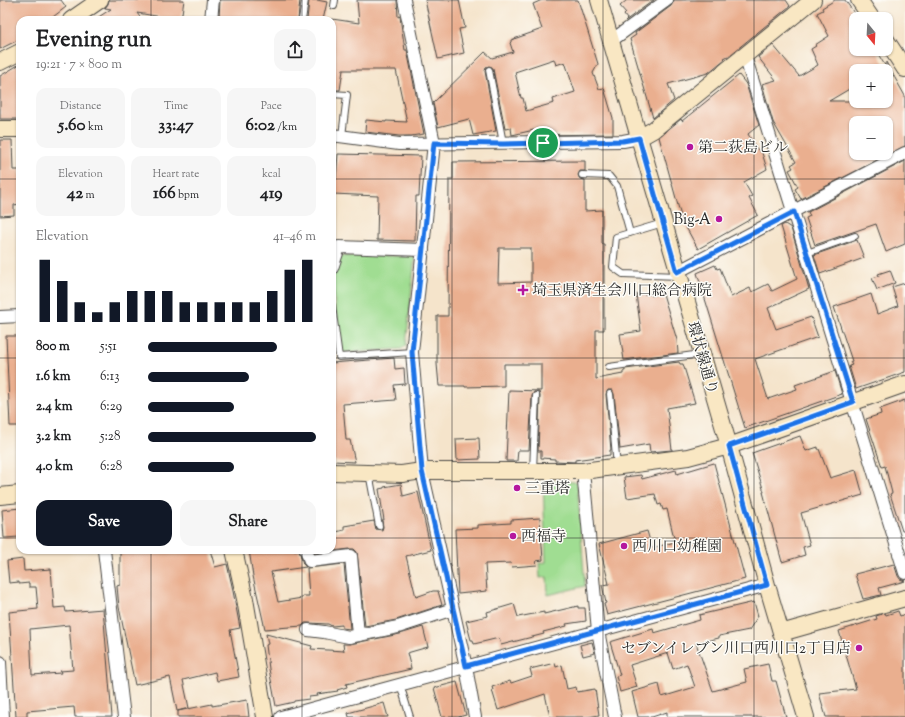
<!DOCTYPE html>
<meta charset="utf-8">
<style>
:root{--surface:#fff;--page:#f6f6f6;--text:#202124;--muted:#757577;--accent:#111827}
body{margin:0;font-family:"Sorts Mill Goudy","Noto Serif JP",serif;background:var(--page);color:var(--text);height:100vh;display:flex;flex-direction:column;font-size:15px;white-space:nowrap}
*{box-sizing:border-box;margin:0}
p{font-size:13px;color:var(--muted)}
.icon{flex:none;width:22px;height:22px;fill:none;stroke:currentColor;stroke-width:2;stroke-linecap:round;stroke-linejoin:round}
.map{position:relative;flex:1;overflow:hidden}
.panel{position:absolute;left:16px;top:16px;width:320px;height:538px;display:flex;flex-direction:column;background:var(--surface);border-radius:12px;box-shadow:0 1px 3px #0004}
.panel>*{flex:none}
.needle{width:26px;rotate:162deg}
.tools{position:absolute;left:849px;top:12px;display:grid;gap:8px}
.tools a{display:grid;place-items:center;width:44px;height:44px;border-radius:8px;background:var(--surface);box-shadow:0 1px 3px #0004;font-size:20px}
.pin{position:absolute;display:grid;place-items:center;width:34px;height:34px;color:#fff;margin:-17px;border:2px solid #fff;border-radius:50%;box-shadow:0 1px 4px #0007}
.round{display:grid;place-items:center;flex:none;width:42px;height:42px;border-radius:12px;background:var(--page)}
.overview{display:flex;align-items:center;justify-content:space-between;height:68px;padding:0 20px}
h1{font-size:22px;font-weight:700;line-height:30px}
.stats{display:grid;grid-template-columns:repeat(3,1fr);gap:6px;height:68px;padding:4px 20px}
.stats div{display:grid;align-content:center;border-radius:10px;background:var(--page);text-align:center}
.stats b{font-size:17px;font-weight:700}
.stats small{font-size:11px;font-weight:400}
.stats p{font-size:11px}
.chart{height:112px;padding:8px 20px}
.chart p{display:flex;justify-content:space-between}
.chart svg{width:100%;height:72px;margin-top:4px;stroke:var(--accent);stroke-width:6}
.button{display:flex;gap:8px;margin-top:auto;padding:8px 20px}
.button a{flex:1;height:46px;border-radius:12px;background:var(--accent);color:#fff;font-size:16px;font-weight:700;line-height:46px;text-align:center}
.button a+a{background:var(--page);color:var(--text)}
ul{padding:0 20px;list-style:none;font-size:13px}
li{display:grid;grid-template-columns:64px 48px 1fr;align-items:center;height:30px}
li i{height:10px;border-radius:5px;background:var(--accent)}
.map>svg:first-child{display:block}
</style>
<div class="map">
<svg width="905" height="717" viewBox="0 0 905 717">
<rect width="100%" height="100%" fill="#fdfcf7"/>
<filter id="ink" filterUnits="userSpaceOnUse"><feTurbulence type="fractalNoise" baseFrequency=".025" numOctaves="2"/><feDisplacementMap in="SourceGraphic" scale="8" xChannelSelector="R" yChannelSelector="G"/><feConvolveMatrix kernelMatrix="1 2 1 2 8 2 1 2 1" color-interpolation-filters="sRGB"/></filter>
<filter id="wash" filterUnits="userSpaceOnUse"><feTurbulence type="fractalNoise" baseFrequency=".012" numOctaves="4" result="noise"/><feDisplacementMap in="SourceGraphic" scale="16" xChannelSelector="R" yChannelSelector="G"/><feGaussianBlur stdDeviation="0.9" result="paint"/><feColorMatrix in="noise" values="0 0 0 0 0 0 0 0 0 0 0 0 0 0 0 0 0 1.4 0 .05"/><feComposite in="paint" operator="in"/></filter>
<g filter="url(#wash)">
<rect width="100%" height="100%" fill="#f5e4cb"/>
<path fill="#a0dd92" stroke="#66845e" d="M341,256H415L406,346L401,349L340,353L332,279Z
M543,481L577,482L585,586L548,595L547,577L540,578L539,563L546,562Z"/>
<g id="blocks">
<path fill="#eaaf8f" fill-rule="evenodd" d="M0,0H61L66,7L49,20H20V39L0,49Z
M109,0H184L181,20L137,13L142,20H94L111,9L105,8L108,4Z
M220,0H300L298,20H234L219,18Z
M309,0H317L327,2L323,20H307Z
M357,0H397L398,17L400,16L401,24L405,50H407L424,134L411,136H399L365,132L366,120L386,122V121L407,122L396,70H343L340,90H332V19L359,23Z
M425,0H459L465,28L459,29L464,53L438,59Z
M542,0H578L598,64L593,73L599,89L604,88L613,118V134L535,135L534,130L512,135L511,128L505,129L493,69L492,67L489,66L486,67L485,71L496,131L473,135L469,119L438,127L433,103L485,52L492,58L513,52L510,43L511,42V40L542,29L533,4ZM554,59L556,65L565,62L575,92L553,99L554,103L526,111L523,98H521L515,72Z
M627,0H654L625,21L627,19L624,15L626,13L620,6Z
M674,0H786L790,6L730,55L724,58L725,59L708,73L668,84L674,100L653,118L630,39L636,35L635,33L671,6Z
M835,0H845L856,16V49H875L886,67V62L905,96V146L801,199L795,189L798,187L789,170L793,168L791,165L796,162L773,122L762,84L776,80L758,57L773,45L799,76L818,65L811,49L816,46L815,45L829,36L817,13L823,10L822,8ZM856,71H886V101H829L856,85ZM856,123H886V153H856Z
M20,64V119H0V76Z
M739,75L746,84L759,125L748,134L756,148L762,153L767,169L744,182L752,196L749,198L758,215L698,249L682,220L659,137L681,119L682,121Z
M0,140H12L13,170H20V204L14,205V215L0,216Z
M338,154L421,156L419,196H416L415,241L377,240L378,196L333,194L334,180H336Z
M585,161V171H580L578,175L580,179L585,180V211L602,210V244H604V330H596V379L623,374V371H625V369L679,362L680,364H683L695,403L667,408L672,450L650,452L649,444L620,449L614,394L612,390H608L606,394L611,450H610V455L575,460V462L555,461V459L541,458V451H538L540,396L539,392H534L532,396L529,450H518L517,461H506L509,390L541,391V364H504V386L465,387V386H439L437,364V316H448L449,179H453V162ZM499,248H531V282L498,283Z
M905,161V244L886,252L876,224L815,245L806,218L810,216L808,212Z
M785,224L791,228L809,289L768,308L776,329L811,317L818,337L755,359L768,399L797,389L795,385L835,371L842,394L745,428L697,273L715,265L717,269L720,268L731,297L750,288L752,292L768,284L772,291L797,279L781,226Z
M857,240L864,258L820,274L814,255Z
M890,270L895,283L877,290L872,278L879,276L878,274Z
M905,283V372L856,389L849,366L852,365L850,362L852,361L834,307L871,294L877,314L898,306L892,287Z
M636,294H651L652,296L656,294H663L677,340L678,353L624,360L620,334L641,331Z
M6,336H20V426H10Z
M394,358L395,369L404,368L405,384L394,385L396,400L343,404L346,440H350L355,462L332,461V363Z
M905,400V531H902L890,494L892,493L885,466L882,467L866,419L881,414L880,409Z
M800,436L806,451L818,447V449H819L830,478L856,470L863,495L801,513L810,545L803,547L805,555L782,562L763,492H764L752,453Z
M479,438L480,459L457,460L456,439Z
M714,463L745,579L607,615L604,604L606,603L602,585L609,584L599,544L647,531L652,548L675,542L667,509L663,510L661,504L658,505L655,494L627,498L624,477L641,475L642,479L676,470L677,474Z
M401,484L403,496L418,492L431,550L406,556L416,597L433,591H438L442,605L396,620L365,626L357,552L354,549H350L315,553L314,550H332V533L344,530V526L374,521L376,529L382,530L383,527L382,520H384L379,489L384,488V487Z
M20,508V537L4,538L2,510Z
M540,518L543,560L536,561L537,565L512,567L511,563L485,564L487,591L458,594L455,529L478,528V525L511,523V520Z
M120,550H210L215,567L227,564L232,586L240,628L230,630L239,677L217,681L215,672L183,680L189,708L177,711L170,677L135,685L119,607L117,586L120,585Z
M249,550H299L303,564L306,567L271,572L278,602L302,598V596H309L307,568L344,564L350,629L342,628V625L332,626L328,624L309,623H305L302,626L265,629L253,576Z
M23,559L24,571L51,569L54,608L65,607L66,612L103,609L112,717H75L74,707L27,711V717H16L9,612L38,609L36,587H29V583L19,584V582L9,583L7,561ZM69,625L73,670L60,671L61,673L32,675L30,629Z
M894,564L898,576L900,579L905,581L879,588L881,595L863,599L855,574Z
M754,602L758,616L749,630L719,636V638L696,643L713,691L747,682L744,669L768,664L772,681H776L786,717H667V712L652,717H638L632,692L659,684L662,697L695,687L687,664L673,669L668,653L630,665L637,687L620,692L616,676L620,675L610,642L653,629L654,633L700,620L699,615Z
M514,604L518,617L544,612V614L578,606V608H585L586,621L566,624L567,626L543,632L544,634L501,645L499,638L474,644L473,640H471L466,621L488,616L487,612Z
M898,611L900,616L905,614V717H826L819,693L856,689L839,631L877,619L876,616L885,613L886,615Z
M423,627L428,647L407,653L411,669L346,684L347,687L337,690L338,691L317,694L318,696L309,697V699L294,701V702L276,706L269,669L266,645L268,644L266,634L312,646L311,649L344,651L343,644H350L400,634Z
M592,642L595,653L583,656L580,645Z
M555,663L556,667L562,665L567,689L576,687L577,692L595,689L599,715L588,717H550L545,694L498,710L492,690H493L492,687L510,681L511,683L532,676L530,669Z
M457,682L466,715L458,717H442L434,688Z
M247,700L249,717H178V711L212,704V706Z
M384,703L388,717H349L348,713Z"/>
</g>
</g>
<g filter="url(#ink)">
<use href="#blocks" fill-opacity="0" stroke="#494743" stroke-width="1"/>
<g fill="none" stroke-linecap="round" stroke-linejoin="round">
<g stroke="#494743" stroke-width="8">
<path id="lane" d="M334,6L335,0
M302,20L305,0
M489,70L503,143
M332,94L347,95L342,136
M332,151L334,135
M582,175L609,176L617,186L630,233
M663,223L616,237L613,267L623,274L679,276
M807,253L855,236
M332,306L339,357L412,352
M609,367L701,354
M610,394L617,466
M533,471L536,396
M369,473L379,526
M400,684L410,717"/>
</g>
<g stroke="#494743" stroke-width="14">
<path id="street" d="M404,0L434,143L412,352L422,471L466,667L475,717
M211,20L213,0
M611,41L667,0
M745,56L905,573
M332,135L399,144L623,141L639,138
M332,268L339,247L423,250
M677,272L905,153
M0,317L20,316
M583,471L598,631L615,717
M104,550L124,717
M306,550L310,561L351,556L358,635
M308,630L324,632L349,637L398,627L453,609
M0,662L3,717
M281,717L767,585"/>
</g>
<g stroke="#494743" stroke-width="18">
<path id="secondary" d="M599,0L729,446L767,585L806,717
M859,0L872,19
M71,20L100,0
M886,40L905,69
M0,62L20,52
M0,129H20
M639,138L653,130L813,0
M332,472L402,474L422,471H583L688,457L729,446L905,384
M0,496L20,494
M234,550L245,599L265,717
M781,633L905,598"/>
</g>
<use href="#lane" stroke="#fff" stroke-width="6"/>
<use href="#street" stroke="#fff" stroke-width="12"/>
<use href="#secondary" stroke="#f9e7c3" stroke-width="16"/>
</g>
</g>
<g fill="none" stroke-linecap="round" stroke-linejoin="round" filter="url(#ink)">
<g stroke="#fff" stroke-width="8">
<path id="route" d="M639,138L677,272L794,212L853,402L729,446L767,585L466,666L422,471L412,352L434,143L503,144L623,141Z"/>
</g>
<use href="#route" stroke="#1a73e8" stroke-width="5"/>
</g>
<path fill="none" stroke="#2b2b2b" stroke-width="1" stroke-opacity="0.55" d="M151,0V20M302,0V20M452,0V717M603,0V717M754,0V717M0,179H20M332,179H905M0,358H20M332,358H905M0,538H20M332,538H905M151,550V717M302,550V717"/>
<g fill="#b5179e" stroke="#fdfcf7" stroke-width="1.5">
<circle cx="690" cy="147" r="4"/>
<circle cx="719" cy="219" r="4"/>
<path d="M521 284h4v4h4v4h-4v4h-4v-4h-4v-4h4z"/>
<circle cx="517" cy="488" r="4"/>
<circle cx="513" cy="536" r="4"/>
<circle cx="624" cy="546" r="4"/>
<circle cx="859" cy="648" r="4"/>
</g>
<g text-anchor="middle" stroke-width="3" stroke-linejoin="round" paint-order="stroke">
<g font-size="15" fill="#2b2b2b" stroke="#fdfcf7" text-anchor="start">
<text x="698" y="152">第二荻島ビル</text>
<text x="711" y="224" text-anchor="end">Big-A</text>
<text x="532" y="295">埼玉県済生会川口総合病院</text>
<text x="525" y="493">三重塔</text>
<text x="521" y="541">西福寺</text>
<text x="632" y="551">西川口幼稚園</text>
<text x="851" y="653" text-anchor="end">セブンイレブン川口西川口2丁目店</text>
</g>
<g font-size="15" fill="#2b2b2b" stroke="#fdfcf7">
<text transform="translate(703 358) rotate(74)" y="5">環状線通り</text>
</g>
</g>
</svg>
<div class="tools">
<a><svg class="needle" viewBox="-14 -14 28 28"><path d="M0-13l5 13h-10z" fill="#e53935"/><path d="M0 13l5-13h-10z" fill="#757577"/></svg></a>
<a>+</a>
<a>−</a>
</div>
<div class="pin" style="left:543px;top:143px;background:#1e9e55"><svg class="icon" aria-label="arrive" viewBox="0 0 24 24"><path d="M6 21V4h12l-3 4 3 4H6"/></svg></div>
<section class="panel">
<div class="overview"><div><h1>Evening run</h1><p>19:21 · 7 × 800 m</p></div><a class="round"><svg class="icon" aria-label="share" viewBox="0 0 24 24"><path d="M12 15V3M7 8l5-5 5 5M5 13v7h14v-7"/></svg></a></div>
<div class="stats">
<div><p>Distance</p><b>5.60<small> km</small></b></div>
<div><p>Time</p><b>33:47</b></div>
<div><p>Pace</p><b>6:02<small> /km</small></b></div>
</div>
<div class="stats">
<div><p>Elevation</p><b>42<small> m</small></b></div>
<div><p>Heart rate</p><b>166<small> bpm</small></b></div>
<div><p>kcal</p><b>419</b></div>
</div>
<div class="chart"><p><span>Elevation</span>41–46 m</p>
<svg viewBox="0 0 160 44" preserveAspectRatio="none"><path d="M5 44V6M15 44V19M25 44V32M35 44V38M45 44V32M55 44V25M65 44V25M75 44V25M85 44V32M95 44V32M105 44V32M115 44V32M125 44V32M135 44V25M145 44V12M155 44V6"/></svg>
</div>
<ul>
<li><b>800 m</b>5:51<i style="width:77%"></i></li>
<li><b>1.6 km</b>6:13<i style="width:60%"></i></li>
<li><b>2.4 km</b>6:29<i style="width:51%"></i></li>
<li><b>3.2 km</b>5:28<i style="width:100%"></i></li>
<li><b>4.0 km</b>6:28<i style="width:51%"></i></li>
</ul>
<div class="button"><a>Save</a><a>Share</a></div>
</section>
</div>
